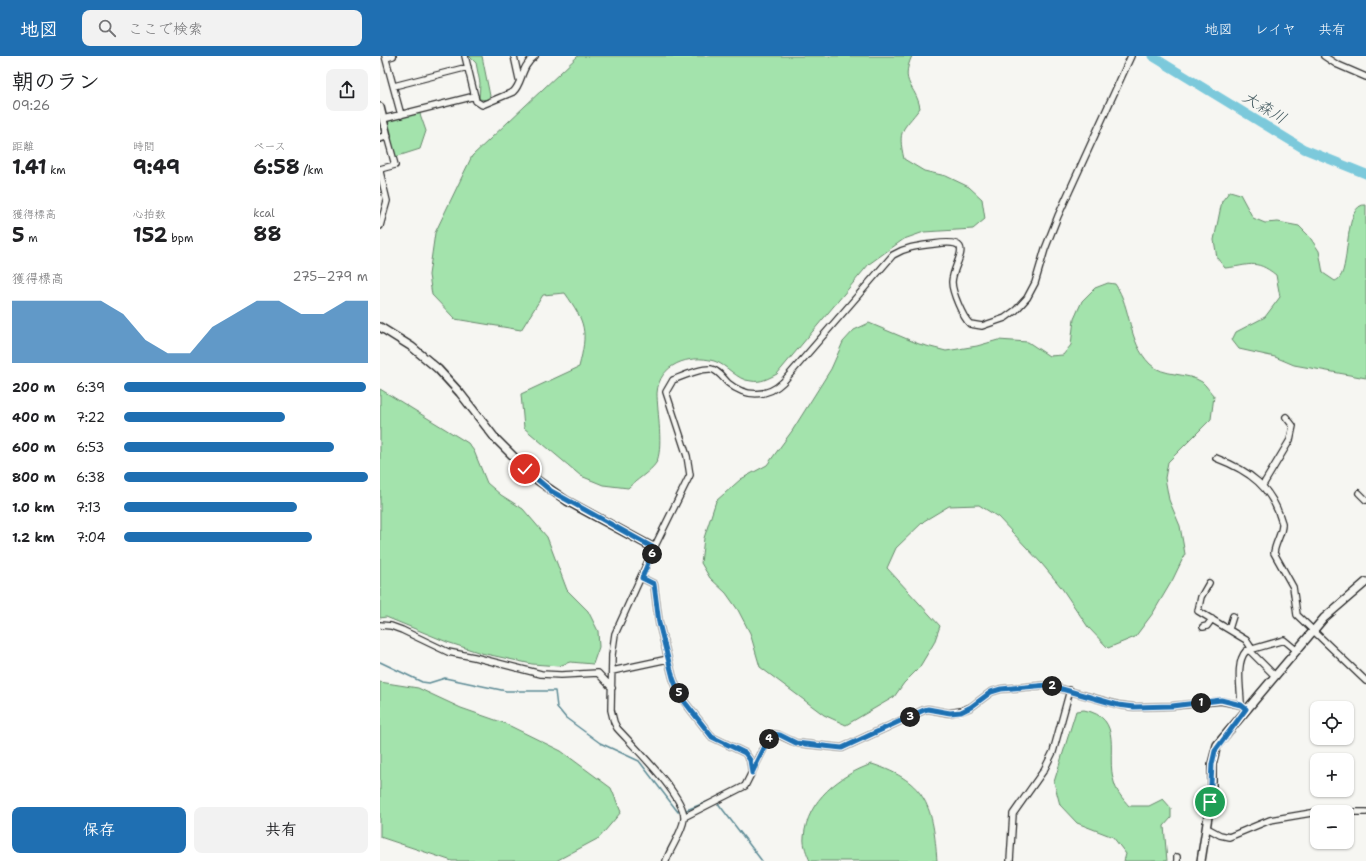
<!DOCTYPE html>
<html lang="ja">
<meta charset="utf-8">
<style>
:root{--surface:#fff;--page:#f2f2f2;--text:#202124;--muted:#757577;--accent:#1f6fb2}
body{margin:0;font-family:"Shantell Sans","Klee One",sans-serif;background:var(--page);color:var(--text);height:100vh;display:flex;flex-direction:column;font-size:15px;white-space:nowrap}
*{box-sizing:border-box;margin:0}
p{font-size:13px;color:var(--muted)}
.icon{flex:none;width:22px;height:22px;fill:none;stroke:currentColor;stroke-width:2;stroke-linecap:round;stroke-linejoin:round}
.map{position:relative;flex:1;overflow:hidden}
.details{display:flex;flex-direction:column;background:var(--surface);width:380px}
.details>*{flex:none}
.tools{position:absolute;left:930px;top:645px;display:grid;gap:8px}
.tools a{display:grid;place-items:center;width:44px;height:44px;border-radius:8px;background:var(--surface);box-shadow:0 1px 3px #0004;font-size:20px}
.pin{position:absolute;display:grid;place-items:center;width:34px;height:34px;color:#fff;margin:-17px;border:2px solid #fff;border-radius:50%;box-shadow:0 1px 4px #0007}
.km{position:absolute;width:20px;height:20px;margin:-10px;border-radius:50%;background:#222;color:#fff;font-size:11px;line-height:20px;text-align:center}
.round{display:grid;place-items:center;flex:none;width:42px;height:42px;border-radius:8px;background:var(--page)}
.overview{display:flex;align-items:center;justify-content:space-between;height:68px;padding:0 12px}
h1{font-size:22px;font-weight:700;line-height:30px}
.metrics{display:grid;grid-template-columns:repeat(3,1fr);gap:6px;height:68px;padding:4px 12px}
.metrics div{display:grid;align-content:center}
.metrics b{font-size:20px;font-weight:700}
.metrics small{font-size:11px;font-weight:400}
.metrics p{font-size:11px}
.chart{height:112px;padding:8px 12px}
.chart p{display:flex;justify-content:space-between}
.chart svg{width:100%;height:72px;margin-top:4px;fill:var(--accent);opacity:.7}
.button{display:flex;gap:8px;margin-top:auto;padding:8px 12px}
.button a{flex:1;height:46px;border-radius:8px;background:var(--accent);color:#fff;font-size:16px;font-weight:700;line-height:46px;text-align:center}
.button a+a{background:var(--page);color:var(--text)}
ul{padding:0 12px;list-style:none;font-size:13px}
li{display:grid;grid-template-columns:64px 48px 1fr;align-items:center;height:30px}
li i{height:10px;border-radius:5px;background:var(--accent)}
header{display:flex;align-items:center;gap:24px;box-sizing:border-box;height:56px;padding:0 20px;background:var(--accent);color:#fff}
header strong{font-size:19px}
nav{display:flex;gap:22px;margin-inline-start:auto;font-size:14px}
.search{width:280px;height:36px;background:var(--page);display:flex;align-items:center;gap:10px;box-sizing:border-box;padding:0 14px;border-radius:8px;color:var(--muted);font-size:15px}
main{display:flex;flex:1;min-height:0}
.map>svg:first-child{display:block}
</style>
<header>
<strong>地図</strong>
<div class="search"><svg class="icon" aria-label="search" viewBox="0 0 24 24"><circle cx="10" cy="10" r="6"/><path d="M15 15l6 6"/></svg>ここで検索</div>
<nav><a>地図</a><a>レイヤ</a><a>共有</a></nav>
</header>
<main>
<section class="details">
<div class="overview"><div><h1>朝のラン</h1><p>09:26</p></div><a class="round"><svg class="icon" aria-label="share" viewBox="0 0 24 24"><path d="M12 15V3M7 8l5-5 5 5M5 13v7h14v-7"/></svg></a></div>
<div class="metrics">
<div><p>距離</p><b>1.41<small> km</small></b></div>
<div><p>時間</p><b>9:49</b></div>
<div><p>ペース</p><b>6:58<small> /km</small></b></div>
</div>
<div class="metrics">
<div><p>獲得標高</p><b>5<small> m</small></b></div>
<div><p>心拍数</p><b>152<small> bpm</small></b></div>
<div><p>kcal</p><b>88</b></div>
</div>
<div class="chart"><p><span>獲得標高</span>275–279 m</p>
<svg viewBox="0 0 160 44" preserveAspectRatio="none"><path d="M0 44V6L10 6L20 6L30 6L40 6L50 14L60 30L70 38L80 38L90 22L100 14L110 6L120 6L130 14L140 14L150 6L160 6V44z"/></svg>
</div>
<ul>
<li><b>200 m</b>6:39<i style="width:99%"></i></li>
<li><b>400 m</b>7:22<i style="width:66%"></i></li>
<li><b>600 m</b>6:53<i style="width:86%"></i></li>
<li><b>800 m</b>6:38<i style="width:100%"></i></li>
<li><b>1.0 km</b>7:13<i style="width:71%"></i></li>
<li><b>1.2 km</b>7:04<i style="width:77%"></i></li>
</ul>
<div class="button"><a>保存</a><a>共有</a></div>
</section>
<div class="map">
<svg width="986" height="805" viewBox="0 0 986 805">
<rect width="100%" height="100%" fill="#f6f6f2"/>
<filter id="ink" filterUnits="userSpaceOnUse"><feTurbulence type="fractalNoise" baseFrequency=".025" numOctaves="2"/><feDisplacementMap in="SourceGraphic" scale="8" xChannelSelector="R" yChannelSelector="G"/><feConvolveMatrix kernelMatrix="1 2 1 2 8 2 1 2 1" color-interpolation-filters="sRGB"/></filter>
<g filter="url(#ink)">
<path fill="#a3e3ac" stroke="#67876c" d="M89,0H102L110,40L107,44L99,43L100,27L96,7Z
M198,0H532C519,28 536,29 540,52C523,75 517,72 524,103L544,115L566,120L589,131L602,143L605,163L593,173L544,176L524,183L489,208L397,318C389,322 381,327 371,325C356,324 348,309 334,305C309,298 279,308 277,337C277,355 284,393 276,407C271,415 255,425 248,432L223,429L201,420L144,372L141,338L199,311C208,275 206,267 185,237L163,239L141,274L75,263L52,239L49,219L55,177L92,100Z
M39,55L46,75L40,93L15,101L4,64Z
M850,135L860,138L873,162L885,167L898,166L919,170L929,180L939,195L943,217L955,225C957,224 959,223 960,221C970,209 964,146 986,149V322L914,309L895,301L859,293L852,284L856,276L885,261L900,241L896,219C875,202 869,210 845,212L837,202L834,184L842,145Z
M728,227L735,228C752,252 747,285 770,308C783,321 807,316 822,326C826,329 830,336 834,340L831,363L788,406L785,422L789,444L800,470L805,498L793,523L773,557L755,581L728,592L708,571L681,531L662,508L618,461L599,449L569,450L544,465L516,492L507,512L560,570L554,587L539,612L524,627L514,641L466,669L444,659L380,611L370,577L358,554L346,537L330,522L321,507L324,482L336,445L361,423L387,409L412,375L451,313L463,286L474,274L489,267L539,288L566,295L597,290L618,284L648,286L669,300L683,299L691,289L694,263L702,245L715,232Z
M0,333L88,387L94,395L107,427L121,439L143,453L167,481L187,534L208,555L218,575L219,591L213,608L190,606L179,610L152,608L101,597L67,586L6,561L0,562Z
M0,626L38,632L81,652L124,667L181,695L231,732L241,756L219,782L176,805H72L0,781Z
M704,654C745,662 725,698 734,726C736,735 743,743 749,750H769L783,743L791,752V762L784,770L787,805H744L746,798L733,781L697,767L680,749L674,726L696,655Z
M492,708C548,726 553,752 557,805H430C427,798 423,789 424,781C427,744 460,719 492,708Z"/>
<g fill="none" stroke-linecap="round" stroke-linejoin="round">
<path stroke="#5c8a95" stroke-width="1.5" d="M0,606L42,626L49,627L65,622L126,635H175L177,651L186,662L220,687L259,705L298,756L301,755
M337,746L382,805
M304,755L332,744"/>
<path stroke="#7cc9db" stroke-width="9" d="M772,0L924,93L986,118"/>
<g stroke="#2b2b2b" stroke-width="8">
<path id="street" d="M5,0L21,59
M85,0L96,45L102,49L133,36C143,27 140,11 155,0
M134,0L139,23
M944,0L956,8L986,21
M6,2L13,0
M14,30L88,11
M3,63L95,40
M0,113L15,109L7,80
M0,116L7,145L0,170
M836,402C870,415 892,431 902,467C903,477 895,486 894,497L913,531L917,559L986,625
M883,429L910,384L913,370L906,361
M979,437L986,444
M262,522L274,528L279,567L293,622L300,640L332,681L365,697L370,704L372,716
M829,527L821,541L818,555L866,584L872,593
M0,569L11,570L22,574L68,596L94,601L161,618L181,619L218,617L232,632
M823,571L827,570L832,563
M849,573L853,560
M869,594L895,620
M232,615L288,603
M861,649C861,633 855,607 866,595L904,584L916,594
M940,756H986
M304,761L365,730L386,688L393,678L399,679L416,687L462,692L544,654L548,653L569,657L581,655L591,651L611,636L621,633L668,629L739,649L754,651L792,650L841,645L861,649L866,653
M827,772L840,779L849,781L890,764L937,756
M286,805C291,791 302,777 304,763C306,741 253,690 237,672L234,666L231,654L232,599L235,578L274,492L310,419L307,400L286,336L293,324C303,320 320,312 331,313C338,314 343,322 348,327C365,341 387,342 403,326L513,199C526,191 539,190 554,188C600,181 573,205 572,226C572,236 583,262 590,268L602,270L625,262L636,254L647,242L655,227L665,193L678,160L751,0
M630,805L633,758L664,714L673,696L690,634
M797,805V801"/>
</g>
<g stroke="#2b2b2b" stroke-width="10">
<path id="secondary" d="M0,51L7,80L0,82
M0,271L32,291L58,313L80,337L115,382L157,424L187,445L274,492
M821,805L832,735V708L837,689L944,562L986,526"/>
</g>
<use href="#street" stroke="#f6f6f2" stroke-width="5.5"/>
<use href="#secondary" stroke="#f6f6f2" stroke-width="7"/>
</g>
</g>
<g fill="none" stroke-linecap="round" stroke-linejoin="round" filter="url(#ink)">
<g stroke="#fff" stroke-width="8">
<path id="route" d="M145,413L171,435L274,492L262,522L274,528L279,567L293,622L300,640L332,681L365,697L370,704L372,717L386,688L393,678L400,679L416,687L462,692L544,654L548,653L570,657L581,656L591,651L611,636L621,633L668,629L738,649L754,651L792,650L841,644L861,649L866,653L835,695L832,708L830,746"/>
</g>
<use href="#route" stroke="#1f6fb2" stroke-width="5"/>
</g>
<g text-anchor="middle" stroke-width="4" stroke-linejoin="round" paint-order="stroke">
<g font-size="16" font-style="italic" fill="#435a60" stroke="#f6f6f2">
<text transform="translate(885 51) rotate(31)" y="6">大森川</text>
</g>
</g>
</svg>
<div class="tools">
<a><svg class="icon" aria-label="locate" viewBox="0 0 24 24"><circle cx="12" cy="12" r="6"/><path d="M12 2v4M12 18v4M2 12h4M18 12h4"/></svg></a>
<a>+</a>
<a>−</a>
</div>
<div class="pin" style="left:830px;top:746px;background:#1e9e55"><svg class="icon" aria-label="arrive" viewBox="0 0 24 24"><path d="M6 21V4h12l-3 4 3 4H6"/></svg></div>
<div class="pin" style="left:145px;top:413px;background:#d93025"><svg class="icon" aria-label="check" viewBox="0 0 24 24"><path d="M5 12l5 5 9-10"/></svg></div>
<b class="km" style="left:821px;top:647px">1</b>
<b class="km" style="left:672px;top:630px">2</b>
<b class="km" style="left:530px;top:661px">3</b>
<b class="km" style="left:389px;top:683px">4</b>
<b class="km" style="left:299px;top:637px">5</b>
<b class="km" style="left:272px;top:498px">6</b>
</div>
</main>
